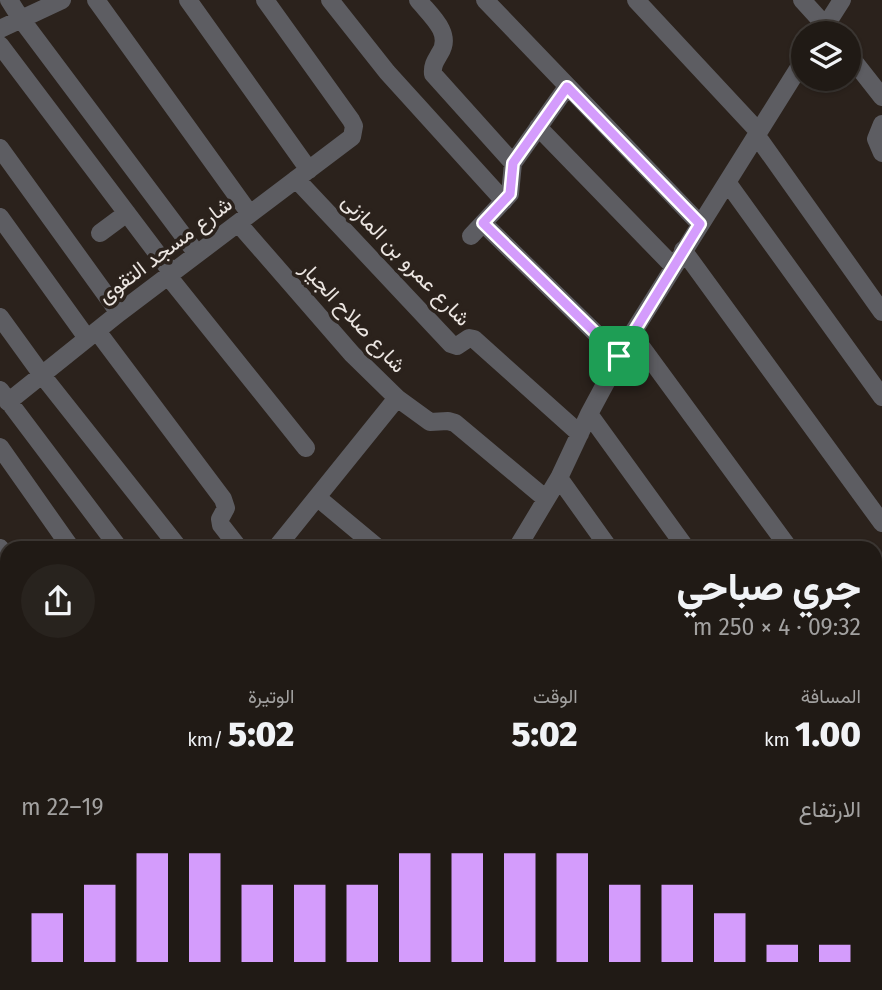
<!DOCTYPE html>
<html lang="ar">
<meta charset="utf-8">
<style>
:root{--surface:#201a15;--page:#28231e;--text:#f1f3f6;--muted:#a2a1a0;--line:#3d3834;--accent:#d49cfc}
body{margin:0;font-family:"Fira Sans",Vazirmatn,sans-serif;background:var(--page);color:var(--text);direction:rtl;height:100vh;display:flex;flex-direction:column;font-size:26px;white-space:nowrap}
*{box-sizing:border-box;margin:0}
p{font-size:23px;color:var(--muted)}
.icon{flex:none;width:38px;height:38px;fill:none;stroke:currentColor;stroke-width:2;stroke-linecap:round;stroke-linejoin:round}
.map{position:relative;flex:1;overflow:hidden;direction:ltr}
.panel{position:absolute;left:0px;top:541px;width:882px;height:450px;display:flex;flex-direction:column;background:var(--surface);border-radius:21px 21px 0 0;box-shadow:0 2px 5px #0004,0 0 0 2px var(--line);direction:rtl}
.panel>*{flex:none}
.controls{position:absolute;left:791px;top:21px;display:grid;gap:14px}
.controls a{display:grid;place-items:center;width:70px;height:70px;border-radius:50%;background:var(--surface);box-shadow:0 2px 5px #0004,0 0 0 2px var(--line);font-size:35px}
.pin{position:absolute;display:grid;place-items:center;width:60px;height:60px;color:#fff;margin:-30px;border-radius:14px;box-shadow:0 4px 10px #0006}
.round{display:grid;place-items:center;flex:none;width:74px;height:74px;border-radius:37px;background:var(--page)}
.headline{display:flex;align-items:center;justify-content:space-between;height:119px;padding:0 21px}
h1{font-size:38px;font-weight:800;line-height:52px}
.stats{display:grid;grid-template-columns:repeat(3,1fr);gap:10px;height:119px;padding:7px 21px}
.stats div{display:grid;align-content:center}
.stats b{font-size:35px;font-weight:800}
.stats small{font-size:19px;font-weight:400}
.stats p{font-size:19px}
.chart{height:196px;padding:14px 21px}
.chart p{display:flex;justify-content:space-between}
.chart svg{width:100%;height:126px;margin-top:7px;stroke:var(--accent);stroke-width:6}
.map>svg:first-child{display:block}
</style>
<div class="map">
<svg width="882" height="990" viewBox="0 0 882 990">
<rect width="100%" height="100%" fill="#2b221c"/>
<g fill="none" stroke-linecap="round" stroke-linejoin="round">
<path stroke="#5d5d62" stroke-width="18" d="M9,0L21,19L197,254
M96,0L250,214
M188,0L309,170
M330,0L387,72L504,201
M418,0C430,15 453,33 440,53C436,60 432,65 433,74L513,163
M485,0L700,224
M636,0L759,132
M802,0L832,33
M0,29L62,0
M821,33L842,0
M0,45L172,273
M849,55L882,97
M882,124L876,139L882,153
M538,127L673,266
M757,136L882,312
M0,148L119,313
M296,179L451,344L457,346L469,338L474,339L580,434
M727,182L882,397
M0,217L87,338
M238,223L352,354L397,398L430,422L448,421L455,423L546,499
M483,223L619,356
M100,233L127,213
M471,236L510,194L513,163L567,87
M683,250L882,523
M168,276L306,448
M0,317L42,375L179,548
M97,331L223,499L226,508L220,519L221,525L239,548
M632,334L789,548
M0,390L119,548
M8,402L119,313L352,137L354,126L351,120L265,0
M589,414L686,548
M0,447L71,548
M559,478L609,548
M318,498L378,548
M0,548L7,557
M276,548L397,398
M517,548L559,478L589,414L632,334L803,61
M875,664L882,674
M0,668L7,660
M0,741L7,733
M875,912L882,906
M134,990L142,984"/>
</g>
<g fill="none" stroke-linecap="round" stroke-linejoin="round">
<g stroke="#fff" stroke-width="14">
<path id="route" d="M567,87L700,224L619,356L483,223L510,194L513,163Z"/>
</g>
<use href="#route" stroke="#d49cfc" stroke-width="9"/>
</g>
<g text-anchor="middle" stroke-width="7" stroke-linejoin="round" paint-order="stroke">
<g font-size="21" fill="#ebe5e1" stroke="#2b221c">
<text transform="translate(165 250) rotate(-37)" y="7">شارع مسجد التقوى</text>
<text transform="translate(406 260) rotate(46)" y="7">شارع عمرو بن المازنى</text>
<text transform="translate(353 317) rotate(47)" y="7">شارع صلاح الجيار</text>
</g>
</g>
</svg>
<div class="controls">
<a><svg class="icon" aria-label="layers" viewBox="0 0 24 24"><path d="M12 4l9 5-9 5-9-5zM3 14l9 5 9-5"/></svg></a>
</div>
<div class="pin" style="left:619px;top:356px;background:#1e9e55"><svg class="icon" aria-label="arrive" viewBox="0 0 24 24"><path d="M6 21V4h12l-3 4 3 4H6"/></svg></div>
<section class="panel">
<div class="headline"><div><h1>جري صباحي</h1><p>09:32 · 4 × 250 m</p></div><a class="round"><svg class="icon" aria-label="share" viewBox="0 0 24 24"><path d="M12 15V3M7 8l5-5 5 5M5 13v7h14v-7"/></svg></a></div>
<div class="stats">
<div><p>المسافة</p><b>1.00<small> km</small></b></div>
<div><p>الوقت</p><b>5:02</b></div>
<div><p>الوتيرة</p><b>5:02<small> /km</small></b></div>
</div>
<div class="chart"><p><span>الارتفاع</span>19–22 m</p>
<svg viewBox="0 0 160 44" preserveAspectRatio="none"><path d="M5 44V27M15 44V17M25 44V6M35 44V6M45 44V17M55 44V17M65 44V17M75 44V6M85 44V6M95 44V6M105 44V6M115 44V17M125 44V17M135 44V27M145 44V38M155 44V38"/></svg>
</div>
</section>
</div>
